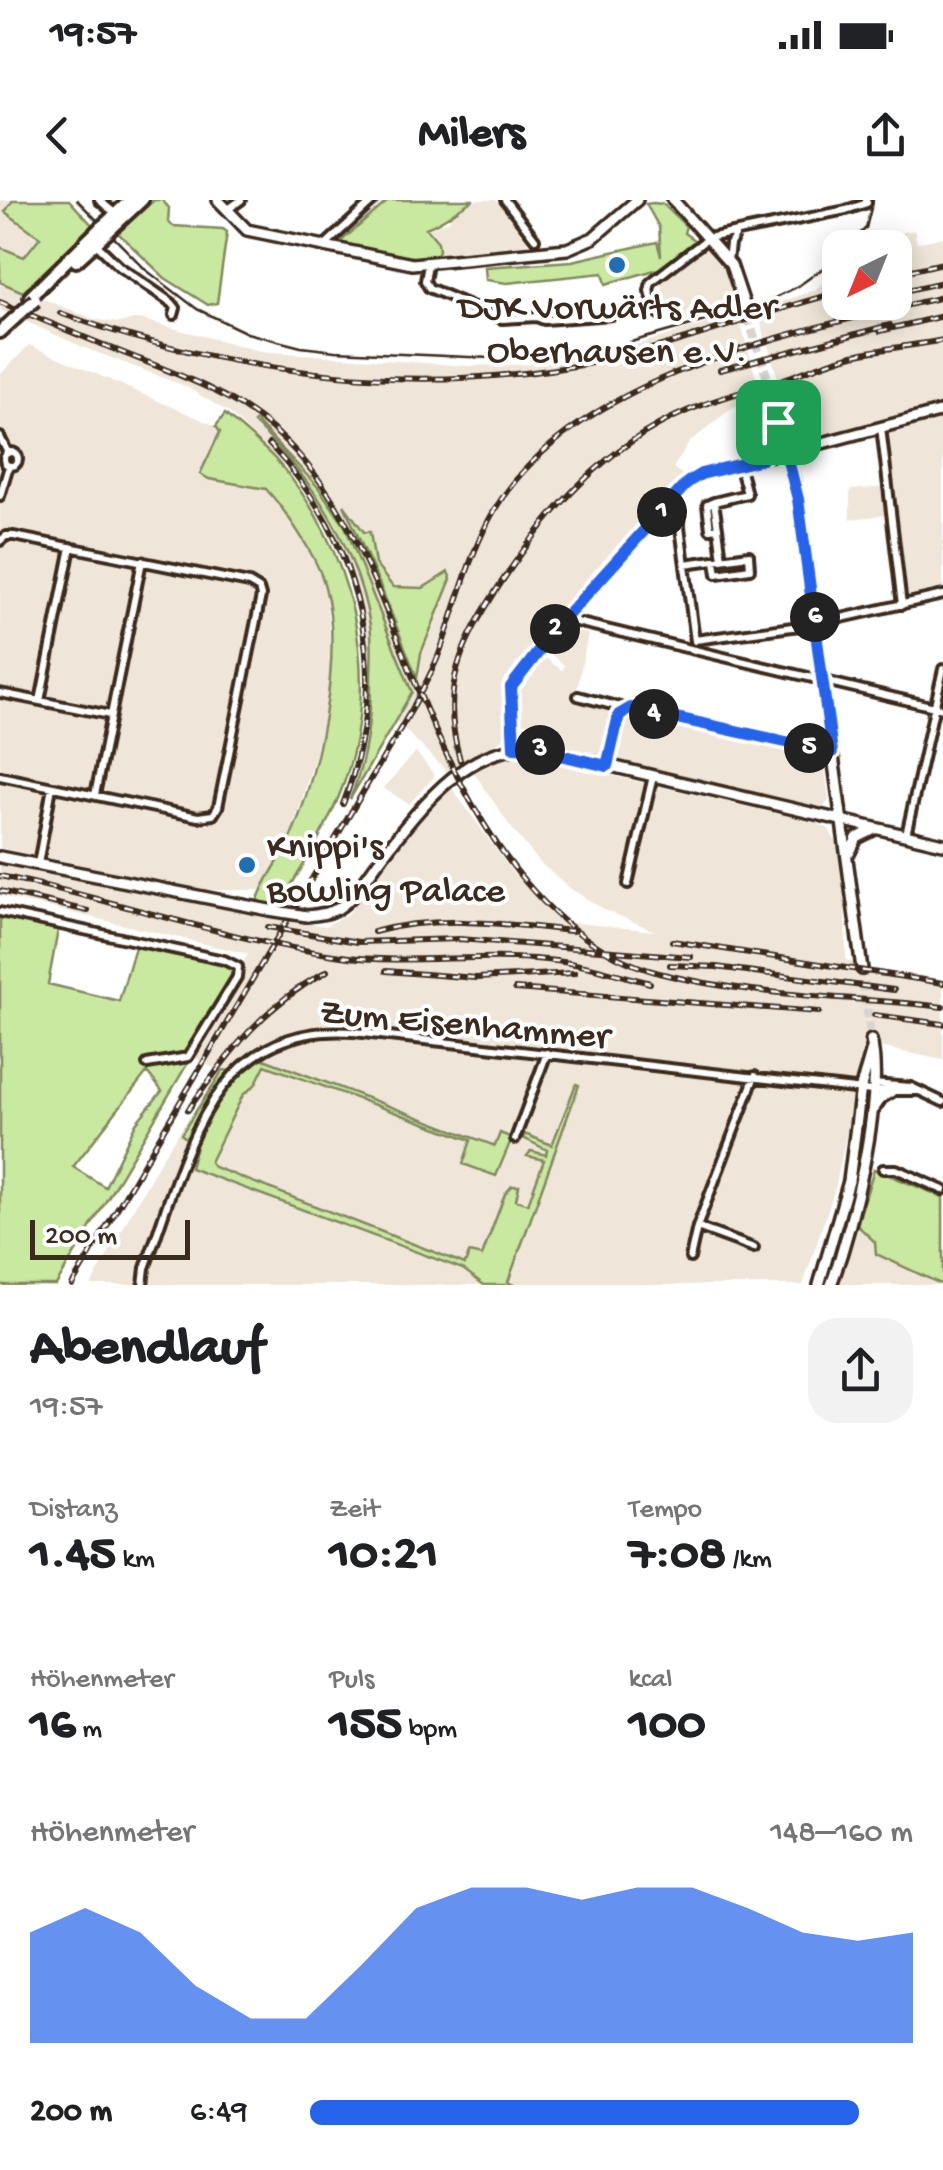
<!DOCTYPE html>
<html lang="de">
<meta charset="utf-8">
<style>
:root{--surface:#fff;--page:#f2f2f2;--text:#202124;--muted:#757577;--accent:#2563eb}
body{margin:0;font-family:"Gochi Hand",sans-serif;background:var(--page);color:var(--text);height:100vh;display:flex;flex-direction:column;font-size:38px;white-space:nowrap}
*{box-sizing:border-box;margin:0}
p{font-size:32px;color:var(--muted)}
.icon{flex:none;width:55px;height:55px;fill:none;stroke:currentColor;stroke-width:2;stroke-linecap:round;stroke-linejoin:round}
.map{position:relative;height:1085px;overflow:hidden}
.details{display:flex;flex-direction:column;background:var(--surface);flex:1}
.details>*{flex:none}
.needle{width:65px;rotate:223deg}
.buttons{position:absolute;left:822px;top:30px;display:grid;gap:20px}
.buttons a{display:grid;place-items:center;width:90px;height:90px;border-radius:20px;background:var(--surface);box-shadow:0 5px 25px #0003;font-size:50px}
.scale{position:absolute;left:30px;bottom:25px;width:160px;box-sizing:border-box;padding-left:10px;border:5px solid #3b2a1e;border-top:0;font-size:28px;line-height:35px;white-space:nowrap;color:#3b2a1e;-webkit-text-stroke:8px #fff;paint-order:stroke}
.pin{position:absolute;display:grid;place-items:center;width:85px;height:85px;color:#fff;margin:-42px;border-radius:20px;box-shadow:0 5px 15px #0006}
.km{position:absolute;width:50px;height:50px;margin:-25px;border-radius:50%;background:#222;color:#fff;font-size:28px;line-height:50px;text-align:center}
.round{display:grid;place-items:center;flex:none;width:105px;height:105px;border-radius:30px;background:var(--page)}
.head{display:flex;align-items:center;justify-content:space-between;height:170px;padding:0 30px}
h1{font-size:55px;font-weight:800;line-height:75px}
.metrics{display:grid;grid-template-columns:repeat(3,1fr);gap:15px;height:170px;padding:10px 30px}
.metrics div{display:grid;align-content:center}
.metrics b{font-size:50px;font-weight:800}
.metrics small{font-size:28px;font-weight:400}
.metrics p{font-size:28px}
.chart{height:280px;padding:20px 30px}
.chart p{display:flex;justify-content:space-between}
.chart svg{width:100%;height:180px;margin-top:10px;fill:var(--accent);opacity:.7}
ul{padding:0 30px;list-style:none;font-size:32px}
li{display:grid;grid-template-columns:160px 120px 1fr;align-items:center;height:75px}
li i{height:25px;border-radius:12px;background:var(--accent)}
.status{display:flex;justify-content:space-between;align-items:center;height:70px;padding:0 50px;background:var(--surface);direction:ltr}
.status svg{height:28px;fill:currentColor}
header{display:flex;justify-content:space-between;align-items:center;height:130px;padding:0 30px;background:var(--surface);font-size:45px;font-weight:800}
.map>svg:first-child{display:block}
</style>
<div class="status"><b>19:57</b><svg viewBox="0 0 49 12"><path d="M0 12V9h3v3zM5 12V6h3v6zM10 12V3h3v9zM15 12V0h3v12zM26 1h20v11H26zM47 4h2v5h-2z"/></svg></div>
<header><svg class="icon" aria-label="back" viewBox="0 0 24 24"><path d="M15 5l-7 7 7 7"/></svg>Milers<svg class="icon" aria-label="share" viewBox="0 0 24 24"><path d="M12 15V3M7 8l5-5 5 5M5 13v7h14v-7"/></svg></header>
<div class="map">
<svg width="943" height="1085" viewBox="0 0 943 1085">
<rect width="100%" height="100%" fill="#fff"/>
<filter id="ink" filterUnits="userSpaceOnUse"><feTurbulence type="fractalNoise" baseFrequency=".01" numOctaves="2"/><feDisplacementMap in="SourceGraphic" scale="20" xChannelSelector="R" yChannelSelector="G"/><feConvolveMatrix kernelMatrix="1 2 1 2 8 2 1 2 1" color-interpolation-filters="sRGB"/></filter>
<g filter="url(#ink)">
<path fill="#efe6d9" d="M0,0H54L62,5L24,57L0,47Z
M477,0H496L527,41L528,47L442,56L421,32L448,21L456,10Z
M914,30L917,43L943,37V204L802,240L793,227L757,110L815,90L840,65V102H895V48L858,47L865,40Z
M703,47L725,70L740,106L673,124L660,80Z
M0,82L94,119L118,123L139,119L260,151L468,166L543,164L603,155L738,114L761,196L733,207L689,243L673,268L683,275L560,416L505,486L508,536L447,572L395,520L412,492L345,326L318,287L275,239L254,223L302,274L335,323L360,383L371,430V496L365,493L362,432L352,387L318,309L288,268L228,212L185,186L85,148L0,110Z
M29,145L216,226L278,303L305,344L325,386L332,460L322,533L289,642L260,690H204L0,648V175Z
M943,217V387L906,396L887,232Z
M884,287L887,315L850,319V290Z
M565,428L588,434L575,500L821,557L824,560L829,601L819,610L546,545L550,528L518,522L516,489L543,456L563,471L564,465L547,451Z
M416,552L435,576L409,604L383,588Z
M517,554L814,622L828,628L838,645L845,696L846,760L856,763L857,768L943,780V860L864,844L836,985L803,1085H91L163,956L220,872L192,856L248,754L0,696V664L260,716L326,726L348,714L367,690L361,687L404,631L449,584L512,672L558,721L655,731L605,710L571,689L540,663L510,626L473,571L494,560Z
M857,1027L875,1042L877,1054L943,1085H837Z"/>
<path fill="#c9e8a0" stroke="#82895f" stroke-width="2.5" fill-rule="evenodd" d="M13,0H69L93,26L23,92L0,82V47L24,57L40,37L5,12Z
M154,0H162L169,8L168,22L173,26L223,29L227,32L217,103L208,105L165,78L118,33Z
M389,0H474C454,10 449,19 426,28L438,42L439,51L436,55L407,59L340,42Z
M653,3L663,4L686,26L684,33L697,42L662,68L606,84L603,73L507,83L486,80L485,67L572,61L657,42L661,56L659,27L646,4Z
M225,214C242,229 260,243 276,260C352,345 383,474 344,583C329,625 304,666 279,704L257,702C264,679 280,662 289,641C318,576 344,457 325,387C318,358 286,311 266,289L209,279L200,274L220,232L216,226Z
M256,221L318,287L345,326L412,492L350,599C366,560 371,520 371,479C371,462 373,443 370,425C356,346 312,278 254,223Z
M344,305L364,332H370L375,364L393,387L423,388L448,372L451,379L421,453L417,478L380,385Z
M0,717L58,730L48,784L119,801L135,747L240,769L192,856L56,1085H0ZM147,872L162,891L136,923L105,987L73,967Z
M261,858L495,946L500,933L512,938L496,976L463,964L471,940L265,865L255,885L243,895L210,962L214,967L465,1064L469,1053L482,1056L505,994L512,986H519L516,1000L528,1004L544,960L527,956L531,951L546,955L547,950L523,938L525,934L552,945L576,884L579,885L508,1082L514,1085H484L463,1069L190,968L196,947L181,934L223,870L237,872Z
M874,969L943,997V1085L876,1054L875,1042L857,1025Z"/>
<g fill="none" stroke-linecap="round" stroke-linejoin="round">
<path stroke="#d8d4d2" stroke-width="9" stroke-dasharray="9 4.5" stroke-linecap="butt" d="M744,104L772,193
M862,769L871,840"/>
<g stroke="#3b2a1e" stroke-width="14">
<path id="street" d="M99,0L117,15
M505,0L535,39
M227,10L241,0
M95,43L120,67L172,103L176,108L174,115
M324,46L374,0
M728,61L730,44L735,36
M428,64L425,81L429,88L502,119L536,117L544,120L612,115
M659,114L649,91L651,82L708,38L846,10L867,3L866,0
M881,227L902,405
M0,237L8,253
M4 259a7 7 0 1 1 14 0a7 7 0 1 1-14 0Z
M764,257L773,242L778,223
M0,296L9,266
M673,299L678,312L695,441
M714,302L747,294L739,264
M718,328L714,302L707,305L710,329L718,328L722,359
M0,341L6,336H14L249,383L259,389L261,396L218,607L213,615L198,617L0,576
M685,364L749,355L750,369L717,374L715,361
M564,419L943,509
M695,440L815,424L943,395
M0,493L110,515
M578,496L620,507L623,511
M40,501L71,347
M514,548L510,498L514,482L564,419L685,285L701,274L788,252
M607,565L619,515L628,508L832,552
M95,595L142,361
M906,635L943,469
M38,664L52,587
M628,684L653,576
M0,712L224,760L238,767L237,777L188,857L147,864
M872,884L911,887L943,902
M515,939L547,853
M883,969H896L943,990
M754,1048L697,1027L755,876
M690,1058L697,1027
M143,1085L145,1068C185,962 208,821 354,832L872,891H919"/>
</g>
<g stroke="#3b2a1e" stroke-width="16">
<path id="secondary" d="M218,0L247,30L412,64L567,49L593,38L637,0
M673,0L731,65L744,104
M772,193L798,299L862,769
M788,252L943,211
M850,652L857,638L873,630
M0,657L269,710
M307,716C317,715 327,714 337,709C354,699 366,678 378,662C417,611 470,536 543,550L943,644
M873,910L881,898L891,892
M819,1085L849,981L861,887L872,849
M831,1085C852,1027 885,900 871,840"/>
</g>
<g stroke="#3b2a1e" stroke-width="18">
<path id="primary" d="M107,22L130,0
M112,28L142,0
M76,61L107,33
M30,97L101,27
M0,132L14,119"/>
</g>
<use href="#street" stroke="#fff" stroke-width="6"/>
<use href="#secondary" stroke="#fff" stroke-width="9"/>
<use href="#primary" stroke="#fff" stroke-width="10"/>
<path stroke="#3b2a1e" stroke-width="2.5" d="M77,0L146,70L197,109L247,133L301,147L335,151L513,159L576,154L613,147L758,106L797,87L840,56
M846,48L866,28L873,0"/>
<g stroke="#3b2a1e" stroke-width="6">
<path id="rail" d="M895,74L943,63
M895,93L943,82
M0,102C42,120 83,137 126,154C180,175 235,194 278,234C343,293 372,375 404,455C451,575 522,736 659,773C752,797 848,796 943,807
M60,113C233,176 426,198 606,160C685,143 762,112 840,92
M880,131L943,116
M720,170L890,125
M269,244C363,342 393,476 343,604
M460,560C439,487 461,444 501,383C549,310 605,246 687,211C717,198 750,190 781,180C805,172 828,161 853,155C883,148 913,146 943,140
M0,676C115,699 225,740 341,756C409,765 478,753 546,760C582,763 616,774 650,783
M0,691L88,711
M268,727L358,742L459,739L691,757
M374,732C439,714 506,724 572,731
M672,741L943,783
M670,765L716,767L894,790
M386,771L476,778L575,773
M515,789L819,812
M874,815L943,824
M188,910C230,851 263,806 327,771
M72,1085L412,509C421,491 432,473 439,454C456,409 467,361 490,318C567,175 798,131 943,97"/>
</g>
<use href="#rail" stroke="#fff" stroke-width="2.5" stroke-dasharray="8" stroke-linecap="butt"/>
<g stroke="#3b2a1e" stroke-width="16" stroke-linecap="butt">
<path id="secondary-bridge" d="M269,710L307,716"/>
</g>
<g stroke="#3b2a1e" stroke-width="18" stroke-linecap="butt">
<path id="primary-bridge" d="M101,27L107,22
M107,33L112,28
M14,119L35,100"/>
</g>
<use href="#secondary-bridge" stroke="#fff" stroke-width="9"/>
<use href="#primary-bridge" stroke="#fff" stroke-width="10"/>
</g>
</g>
<g fill="none" stroke-linecap="round" stroke-linejoin="round" filter="url(#ink)">
<g stroke="#fff" stroke-width="20">
<path id="route" d="M778,222L798,299L832,552L631,508L619,515L607,566L535,549L514,548L511,487L564,419L688,282L701,274L762,259L773,242Z"/>
</g>
<use href="#route" stroke="#2563eb" stroke-width="12"/>
</g>
<g fill="#1f6fb2" stroke="#fff" stroke-width="4">
<circle cx="617" cy="65" r="10"/>
<circle cx="247" cy="665" r="10"/>
</g>
<g text-anchor="middle" stroke-width="8" stroke-linejoin="round" paint-order="stroke">
<g font-size="38" fill="#3b2a1e" stroke="#fff">
<text x="617" y="117">DJK Vorwärts Adler<tspan x="617" dy="44">Oberhausen e.V.</tspan></text>
<text x="267" y="656" text-anchor="start">Knippi's<tspan x="267" dy="44">Bowling Palace</tspan></text>
</g>
<g font-size="38" fill="#3b2a1e" stroke="#fff">
<text transform="translate(465 821) rotate(5)" y="13">Zum Eisenhammer</text>
</g>
</g>
</svg>
<div class="buttons">
<a><svg class="needle" viewBox="-14 -14 28 28"><path d="M0-13l5 13h-10z" fill="#e53935"/><path d="M0 13l5-13h-10z" fill="#757577"/></svg></a>
</div>
<div class="scale">200 m</div>
<div class="pin" style="left:778px;top:222px;background:#1e9e55"><svg class="icon" aria-label="arrive" viewBox="0 0 24 24"><path d="M6 21V4h12l-3 4 3 4H6"/></svg></div>
<b class="km" style="left:662px;top:312px">1</b>
<b class="km" style="left:555px;top:429px">2</b>
<b class="km" style="left:540px;top:550px">3</b>
<b class="km" style="left:654px;top:514px">4</b>
<b class="km" style="left:809px;top:548px">5</b>
<b class="km" style="left:815px;top:417px">6</b>
</div>
<section class="details">
<div class="head"><div><h1>Abendlauf</h1><p>19:57</p></div><a class="round"><svg class="icon" aria-label="share" viewBox="0 0 24 24"><path d="M12 15V3M7 8l5-5 5 5M5 13v7h14v-7"/></svg></a></div>
<div class="metrics">
<div><p>Distanz</p><b>1.45<small> km</small></b></div>
<div><p>Zeit</p><b>10:21</b></div>
<div><p>Tempo</p><b>7:08<small> /km</small></b></div>
</div>
<div class="metrics">
<div><p>Höhenmeter</p><b>16<small> m</small></b></div>
<div><p>Puls</p><b>155<small> bpm</small></b></div>
<div><p>kcal</p><b>100</b></div>
</div>
<div class="chart"><p><span>Höhenmeter</span>148–160 m</p>
<svg viewBox="0 0 160 44" preserveAspectRatio="none"><path d="M0 44V17L10 11L20 17L30 30L40 38L50 38L60 25L70 11L80 6L90 6L100 9L110 6L120 6L130 11L140 17L150 19L160 17V44z"/></svg>
</div>
<ul>
<li><b>200 m</b>6:49<i style="width:91%"></i></li>
</ul>
</section>
